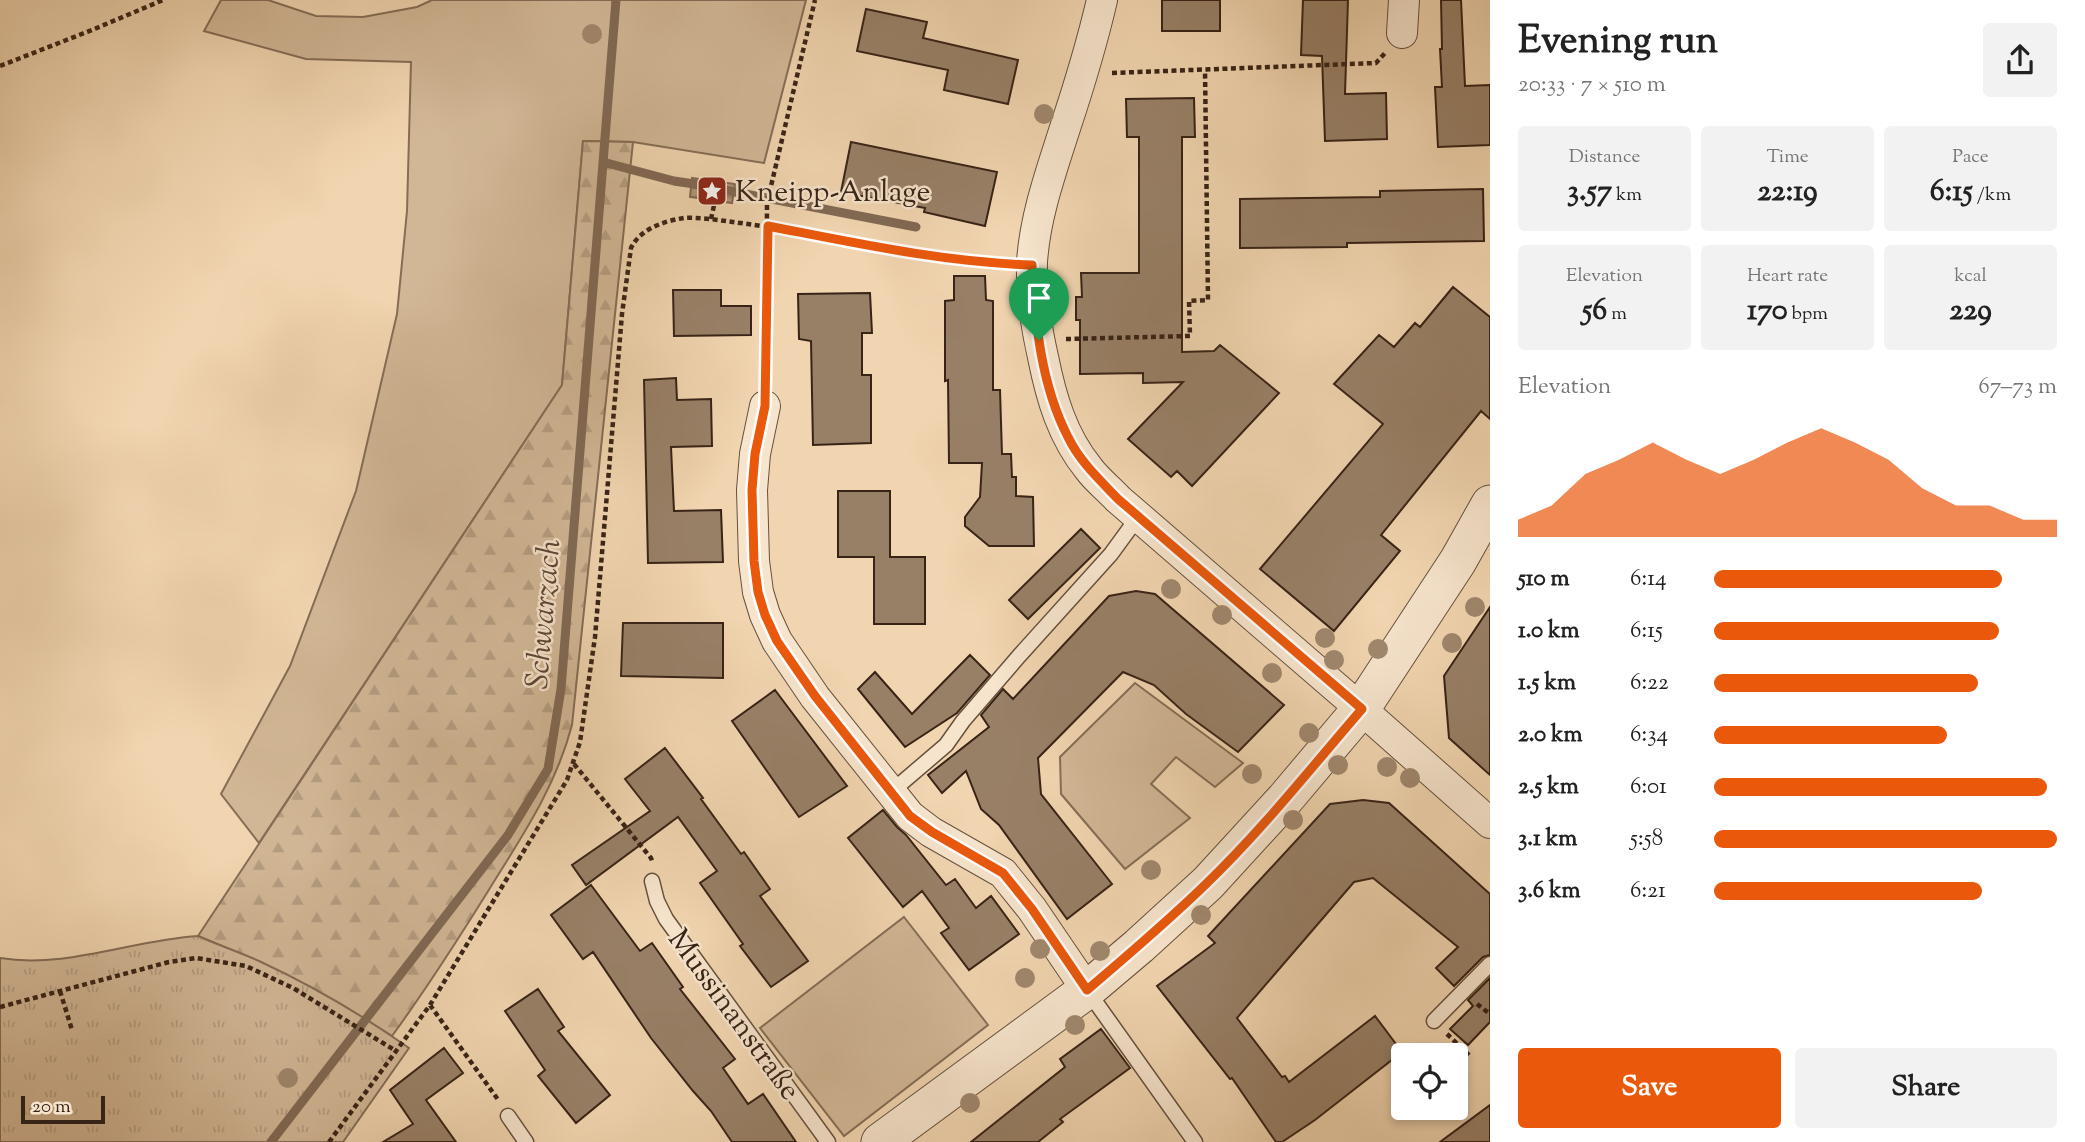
<!DOCTYPE html>
<meta charset="utf-8">
<style>
:root{--surface:#fff;--page:#f2f2f2;--text:#222;--muted:#767676;--accent:#ea580c}
body{margin:0;font-family:"Sorts Mill Goudy",serif;background:var(--page);color:var(--text);height:100vh;display:flex;flex-direction:column;font-size:26px;white-space:nowrap}
*{box-sizing:border-box;margin:0}
p{font-size:23px;color:var(--muted)}
.icon{flex:none;width:38px;height:38px;fill:none;stroke:currentColor;stroke-width:2;stroke-linecap:round;stroke-linejoin:round}
.map{position:relative;flex:1;overflow:hidden}
.panel{display:flex;flex-direction:column;background:var(--surface);width:595px}
.panel>*{flex:none}
.buttons{position:absolute;left:1391px;top:1043px;display:grid;gap:14px}
.buttons a{display:grid;place-items:center;width:77px;height:77px;border-radius:7px;background:var(--surface);box-shadow:0 4px 10px #0003;font-size:35px}
.scale{position:absolute;left:21px;bottom:18px;width:84px;box-sizing:border-box;padding-left:7px;border:4px solid #382317;border-top:0;font-size:19px;line-height:24px;white-space:nowrap;color:#382317;-webkit-text-stroke:5px #f6e4cc;paint-order:stroke}
.pin{position:absolute;display:grid;place-items:center;width:60px;height:60px;color:#fff;margin:-72px -30px;border-radius:50% 50% 50% 0;rotate:-45deg;box-shadow:0 0 7px #0007}
.pin .icon{rotate:45deg}
.round{display:grid;place-items:center;flex:none;width:74px;height:74px;border-radius:7px;background:var(--page)}
.head{display:flex;align-items:center;justify-content:space-between;height:119px;padding:0 28px}
h1{font-size:38px;font-weight:700;line-height:52px}
.figures{display:grid;grid-template-columns:repeat(3,1fr);gap:10px;height:119px;padding:7px 28px}
.figures div{display:grid;align-content:center;border-radius:7px;background:var(--page);text-align:center}
.figures b{font-size:30px;font-weight:700}
.figures small{font-size:19px;font-weight:400}
.figures p{font-size:19px}
.chart{height:196px;padding:14px 28px}
.chart p{display:flex;justify-content:space-between}
.chart svg{width:100%;height:126px;margin-top:7px;fill:var(--accent);opacity:.7}
.cta{display:flex;gap:14px;margin-top:auto;padding:14px 28px}
.cta a{flex:1;height:80px;border-radius:7px;background:var(--accent);color:#fff;font-size:28px;font-weight:700;line-height:80px;text-align:center}
.cta a+a{background:var(--page);color:var(--text)}
ul{padding:0 28px;list-style:none;font-size:23px}
li{display:grid;grid-template-columns:112px 84px 1fr;align-items:center;height:52px}
li i{height:18px;border-radius:9px;background:var(--accent)}
main{display:flex;flex:1;min-height:0}
.map>svg:first-child{display:block}
</style>
<main>
<div class="map">
<svg width="1490" height="1142" viewBox="0 0 1490 1142">
<defs>
<pattern id="forest-firs" width="22" height="20" patternUnits="userSpaceOnUse" patternTransform="scale(1.75)"><rect width="22" height="20" fill="#d2b796"/><path d="M5 1l3.5 6h-7zM16 11l3.5 6h-7z" fill="#b59d81"/></pattern>
<pattern id="park-tufts" width="24" height="20" patternUnits="userSpaceOnUse" patternTransform="scale(1.75)"><rect width="24" height="20" fill="#d2b796"/><path d="M3 7l-1-3M5 7V3M7 7l1-3M15 17l-1-3M17 17v-4M19 17l1-3" fill="none" stroke="#b59d81"/></pattern>
<pattern id="water-rules" width="6" height="5" patternUnits="userSpaceOnUse" patternTransform="scale(1.75)"><rect width="6" height="5" fill="#b2987c"/><path d="M0 2.5h6" fill="none" stroke="#927c65"/></pattern>
</defs>
<rect width="100%" height="100%" fill="#f1d5b0"/>
<filter id="stains"><feTurbulence type="fractalNoise" baseFrequency=".00286" numOctaves="4"/><feColorMatrix values="0 0 0 0 .2 0 0 0 0 .09 0 0 0 0 .02 0 0 0 .5 -.17"/></filter>
<radialGradient id="worn" r=".72"><stop offset=".6" stop-color="#630" stop-opacity="0"/><stop offset="1" stop-color="#630" stop-opacity=".3"/></radialGradient>
<path fill="#d2b796" stroke="#856d56" stroke-width="2" d="M221,0H268L316,16L363,17L417,7L432,0H806L764,163L633,142L583,141L562,385L259,843L221,794L290,666L356,491L397,314L407,211L411,62L306,59L204,31Z
M1135,683L1243,763L1215,787L1176,757L1151,784L1190,818L1125,869L1061,794L1060,757Z
M904,917L988,1025L844,1136L760,1028Z"/>
<path fill="url(#forest-firs)" stroke="#856d56" stroke-width="2" d="M583,141L633,142L572,725C556,786 523,835 490,888C459,938 427,988 392,1036L344,1006L258,961L198,936L562,385Z"/>
<path fill="url(#park-tufts)" stroke="#856d56" stroke-width="2" d="M198,936C218,945 239,952 259,961C311,985 362,1015 409,1048L343,1142H0V958C66,969 132,940 198,936Z"/>
<path fill="url(#water-rules)" stroke="#816954" stroke-width="2" d="M692,178L735,184L732,203L690,197Z"/>
<g fill="none" stroke-linecap="round" stroke-linejoin="round">
<path stroke="#816954" stroke-width="9" d="M603,162L674,181L701,185
M725,190L916,227
M271,1142L508,835L548,769L561,689L616,0"/>
</g>
<path fill="#988067" stroke="#382317" stroke-width="2" d="M1162,0H1220V31H1162Z
M1303,0H1348L1345,94L1386,93L1387,139L1325,141L1322,56L1301,55Z
M1441,0H1461L1465,86L1490,85V145L1438,147L1435,87H1442L1440,49H1442Z
M866,9L927,22L923,38L1018,60L1008,104L944,90L948,70L857,51Z
M1194,98L1195,137H1182V352L1214,351L1220,345L1279,393L1192,486L1177,471L1171,477L1128,439L1183,382L1143,383V373L1080,374V320H1076V297H1082L1081,273H1139V137H1127L1126,99Z
M851,142L997,172L985,226L924,212L925,208L841,192Z
M1483,189L1484,241L1347,243V247L1240,248V199L1380,197V191Z
M954,276H985L986,300L993,301V390H1000L1002,454H1011L1012,477H1016V496L1033,497L1034,546H989L965,526V517L980,497L982,463H949L948,380L945,381V301L954,300Z
M1453,287L1490,317V419L1481,411L1381,535L1400,551L1334,631L1260,569L1383,424L1334,384L1379,335L1394,347L1415,323L1420,327Z
M673,290H721V306H751V335L674,336Z
M870,293L872,333H862V375H871V443L813,445L811,341L799,339L798,294Z
M676,378L677,400L711,399L712,446L671,447L674,511L721,510L723,562L648,563L644,380Z
M838,491H890V557H925V624H874V557H838Z
M1081,529L1100,548L1028,619L1009,600Z
M1136,591L1155,594L1284,705L1238,752L1186,714L1154,685L1123,672L1038,758L1041,794L1112,884L1067,919L999,825L981,809L966,771L942,793L928,775L989,727L981,715L1003,689L1013,699L1109,596Z
M1490,607V775L1449,738L1444,676Z
M623,623H723V678L621,676Z
M970,655L990,675L957,713L905,747L858,689L875,672L912,714Z
M775,690L847,786L799,817L732,721Z
M665,748L703,798L701,799L741,854L744,852L770,889L760,896L808,961L771,987L740,946L743,944L700,883L717,871L678,817L586,885L572,865L650,811L625,779Z
M1363,800L1389,803L1490,894V955L1483,957L1454,986L1436,968L1458,947L1373,878L1354,882L1237,1018L1282,1077L1285,1076L1289,1082L1375,1016L1402,1052L1315,1120L1282,1142H1276L1232,1078L1230,1079L1157,986L1215,943L1208,936L1330,804Z
M883,810L897,827L906,835L946,885L955,879L976,908L991,896L1019,934L969,970L941,933L949,928L922,891L903,907L848,838Z
M591,885L640,951L652,943L683,987L680,989L735,1059L723,1068L748,1104L763,1094L796,1142H732L711,1111L693,1091L651,1038L593,952L583,959L551,915Z
M1490,978V1022L1468,1045L1450,1029L1473,1006L1468,1000Z
M538,989L564,1027L558,1031L610,1095L576,1123L538,1076L545,1070L505,1011Z
M1101,1029L1130,1068L1060,1119L1063,1122L1038,1142H971L1065,1067L1060,1059Z
M444,1048L463,1073L426,1100L456,1142H383L413,1124L390,1090Z
M1490,1105V1142H1440Z"/>
<g fill="none" stroke-linecap="round" stroke-linejoin="round">
<g stroke="#66503d" stroke-width="17">
<path id="service" d="M891,792L946,745L963,721L1019,656L1111,554L1138,517
M652,881L657,901L666,919L828,1142
M1087,990L1195,1142
M1434,1021L1490,964
M508,1116L526,1142"/>
</g>
<g stroke="#66503d" stroke-width="32">
<path id="minor" d="M1102,0C1092,43 1079,86 1065,128C1051,172 1035,216 1032,262C1031,293 1036,326 1043,357C1051,397 1062,436 1089,469C1097,480 1109,489 1118,499L1361,709L1490,823
M1402,33L1404,0
M765,406L755,454L752,490L754,561L758,592L765,615L777,641L815,697L910,816L931,832L1003,873L1032,909L1087,990"/>
</g>
<g stroke="#66503d" stroke-width="39">
<path id="tertiary" d="M880,1142L1087,990L1139,946L1208,883L1285,799L1361,709L1458,561L1490,504"/>
</g>
<path stroke="#382317" stroke-width="4.5" stroke-dasharray="5 3.5" stroke-linecap="butt" d="M0,66L92,30L163,0
M1112,73L1376,63L1385,53
M711,219L715,201
M1066,339L1190,336L1189,301L1208,300L1205,70
M766,380L767,203L815,0
M574,764L651,858L652,861
M60,991L72,1030
M1477,1004L1490,1014
M430,1005L499,1101
M0,1007L169,962L196,958L246,966L293,988L396,1051
M1447,1034L1470,1056
M329,1142L430,1005L567,780L580,742L595,637L622,314L631,248C640,229 664,221 684,218C700,217 717,220 733,222C763,226 793,231 823,237C883,249 942,259 1003,264"/>
<use href="#service" stroke="#f6e4cc" stroke-width="14"/>
<use href="#minor" stroke="#f6e4cc" stroke-width="30"/>
<use href="#tertiary" stroke="#f6e4cc" stroke-width="37"/>
</g>
<g fill="#a0876d">
<circle cx="592" cy="34" r="10"/>
<circle cx="1044" cy="114" r="10"/>
<circle cx="1171" cy="589" r="10"/>
<circle cx="1475" cy="607" r="10"/>
<circle cx="1222" cy="615" r="10"/>
<circle cx="1325" cy="638" r="10"/>
<circle cx="1452" cy="643" r="10"/>
<circle cx="1378" cy="649" r="10"/>
<circle cx="1334" cy="660" r="10"/>
<circle cx="1272" cy="673" r="10"/>
<circle cx="1309" cy="733" r="10"/>
<circle cx="1338" cy="765" r="10"/>
<circle cx="1387" cy="767" r="10"/>
<circle cx="1252" cy="774" r="10"/>
<circle cx="1410" cy="778" r="10"/>
<circle cx="1293" cy="820" r="10"/>
<circle cx="1151" cy="870" r="10"/>
<circle cx="1201" cy="915" r="10"/>
<circle cx="1040" cy="949" r="10"/>
<circle cx="1100" cy="951" r="10"/>
<circle cx="1025" cy="978" r="10"/>
<circle cx="1075" cy="1025" r="10"/>
<circle cx="288" cy="1078" r="10"/>
<circle cx="970" cy="1103" r="10"/>
</g>
<g fill="none" stroke-linecap="round" stroke-linejoin="round">
<g stroke="#fff" stroke-width="14">
<path id="route" d="M768,226C856,243 942,262 1032,265C1035,322 1041,385 1068,437C1080,462 1100,480 1118,499L1362,709C1311,768 1262,830 1206,884C1168,921 1127,956 1087,990L1032,909L1003,873L932,832L910,816L815,696L777,641L765,615L758,592L754,561L752,490L755,454L765,406Z"/>
</g>
<use href="#route" stroke="#ea580c" stroke-width="9"/>
</g>
<defs>
<g id="sight-square" transform="scale(1.575)"><rect x="-9" y="-9" width="18" height="18" rx="4" fill="#8f2418" stroke="#f6e4cc"/><path d="M0-6L1.8-2.2L6-1.7L2.9 1.2L3.7 5.4L0 3.3L-3.7 5.4L-2.9 1.2L-6-1.7L-1.8-2.2Z" fill="#fff"/></g>
</defs>
<g fill-rule="evenodd">
<use href="#sight-square" x="712" y="191"/>
</g>
<g text-anchor="middle" stroke-width="5" stroke-linejoin="round" paint-order="stroke">
<g font-size="30" fill="#382317" stroke="#f6e4cc" text-anchor="start">
<text x="735" y="201">Kneipp-Anlage</text>
</g>
<g font-size="30" fill="#382317" stroke="#f6e4cc">
<text transform="translate(735 1014) rotate(54)" y="10">Mussinanstraße</text>
</g>
<g font-size="32" font-style="italic" fill="#5d4635" stroke="#f6e4cc">
<text transform="translate(542 614) rotate(-85)" y="11">Schwarzach</text>
</g>
</g>
<rect width="100%" height="100%" filter="url(#stains)"/>
<rect width="100%" height="100%" fill="url(#worn)"/>
</svg>
<div class="buttons">
<a><svg class="icon" aria-label="locate" viewBox="0 0 24 24"><circle cx="12" cy="12" r="6"/><path d="M12 2v4M12 18v4M2 12h4M18 12h4"/></svg></a>
</div>
<div class="scale">20 m</div>
<div class="pin" style="left:1039px;top:340px;background:#1e9e55"><svg class="icon" aria-label="arrive" viewBox="0 0 24 24"><path d="M6 21V4h12l-3 4 3 4H6"/></svg></div>
</div>
<section class="panel">
<div class="head"><div><h1>Evening run</h1><p>20:33 · 7 × 510 m</p></div><a class="round"><svg class="icon" aria-label="share" viewBox="0 0 24 24"><path d="M12 15V3M7 8l5-5 5 5M5 13v7h14v-7"/></svg></a></div>
<div class="figures">
<div><p>Distance</p><b>3.57<small> km</small></b></div>
<div><p>Time</p><b>22:19</b></div>
<div><p>Pace</p><b>6:15<small> /km</small></b></div>
</div>
<div class="figures">
<div><p>Elevation</p><b>56<small> m</small></b></div>
<div><p>Heart rate</p><b>170<small> bpm</small></b></div>
<div><p>kcal</p><b>229</b></div>
</div>
<div class="chart"><p><span>Elevation</span>67–73 m</p>
<svg viewBox="0 0 160 44" preserveAspectRatio="none"><path d="M0 44V38L10 33L20 22L30 17L40 11L50 17L60 22L70 17L80 11L90 6L100 11L110 17L120 27L130 33L140 33L150 38L160 38V44z"/></svg>
</div>
<ul>
<li><b>510 m</b>6:14<i style="width:84%"></i></li>
<li><b>1.0 km</b>6:15<i style="width:83%"></i></li>
<li><b>1.5 km</b>6:22<i style="width:77%"></i></li>
<li><b>2.0 km</b>6:34<i style="width:68%"></i></li>
<li><b>2.5 km</b>6:01<i style="width:97%"></i></li>
<li><b>3.1 km</b>5:58<i style="width:100%"></i></li>
<li><b>3.6 km</b>6:21<i style="width:78%"></i></li>
</ul>
<div class="cta"><a>Save</a><a>Share</a></div>
</section>
</main>
